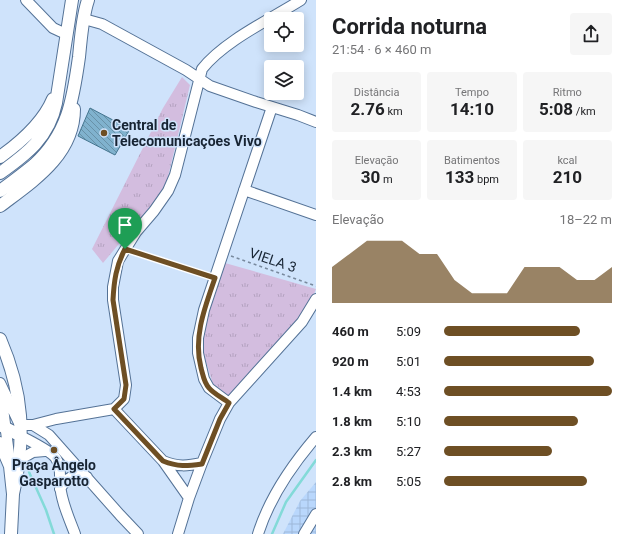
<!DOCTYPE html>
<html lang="pt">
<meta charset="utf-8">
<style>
:root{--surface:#fff;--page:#f6f6f6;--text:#202124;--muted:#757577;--accent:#6e4f24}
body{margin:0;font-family:Roboto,sans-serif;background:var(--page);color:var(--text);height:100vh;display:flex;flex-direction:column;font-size:15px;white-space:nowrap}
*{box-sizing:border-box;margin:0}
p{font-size:13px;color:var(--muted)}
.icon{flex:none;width:22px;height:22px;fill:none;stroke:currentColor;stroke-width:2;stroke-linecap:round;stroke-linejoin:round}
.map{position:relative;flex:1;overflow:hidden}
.side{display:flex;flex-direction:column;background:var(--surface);width:312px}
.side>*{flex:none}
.controls{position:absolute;left:264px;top:12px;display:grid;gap:8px}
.controls a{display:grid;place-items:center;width:40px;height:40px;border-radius:4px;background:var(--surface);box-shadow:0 2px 10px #0003;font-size:20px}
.pin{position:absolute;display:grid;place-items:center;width:34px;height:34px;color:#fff;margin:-41px -17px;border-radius:50% 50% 50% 0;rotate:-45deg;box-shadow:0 0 4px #0007}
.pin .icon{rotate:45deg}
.round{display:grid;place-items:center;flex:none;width:42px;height:42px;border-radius:4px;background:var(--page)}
.summary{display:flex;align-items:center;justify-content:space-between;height:68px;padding:0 16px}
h1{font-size:22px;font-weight:700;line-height:30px}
.stats{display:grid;grid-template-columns:repeat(3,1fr);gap:6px;height:68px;padding:4px 16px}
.stats div{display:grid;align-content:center;border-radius:4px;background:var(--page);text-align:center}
.stats b{font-size:17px;font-weight:700}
.stats small{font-size:11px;font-weight:400}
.stats p{font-size:11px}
.chart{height:112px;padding:8px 16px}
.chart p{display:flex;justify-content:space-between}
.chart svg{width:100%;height:72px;margin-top:4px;fill:var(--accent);opacity:.7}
ul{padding:0 16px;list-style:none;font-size:13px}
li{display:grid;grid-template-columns:64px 48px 1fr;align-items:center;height:30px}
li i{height:10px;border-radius:5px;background:var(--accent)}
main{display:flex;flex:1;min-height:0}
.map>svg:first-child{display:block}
</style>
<main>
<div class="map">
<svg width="316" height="534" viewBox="0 0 316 534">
<defs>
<pattern id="industrial-grid" width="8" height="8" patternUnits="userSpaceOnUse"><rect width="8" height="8" fill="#b9d7fc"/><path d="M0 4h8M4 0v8" fill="none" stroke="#9eb8d8"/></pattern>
<pattern id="park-tufts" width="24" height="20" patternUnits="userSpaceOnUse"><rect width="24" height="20" fill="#d3bddf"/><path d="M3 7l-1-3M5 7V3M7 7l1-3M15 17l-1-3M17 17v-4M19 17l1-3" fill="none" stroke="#b4a2c0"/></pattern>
<pattern id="building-back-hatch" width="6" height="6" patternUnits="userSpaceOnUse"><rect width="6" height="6" fill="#80b2ce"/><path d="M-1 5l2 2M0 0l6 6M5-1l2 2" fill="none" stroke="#6891a8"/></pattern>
</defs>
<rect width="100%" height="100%" fill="#cfe3fb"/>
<path fill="url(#industrial-grid)" d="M316,482V534H283L300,501Z"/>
<path fill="url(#park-tufts)" d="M182,77L190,85L166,185L159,196L103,263L92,249L163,108Z
M225,263L316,289L312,299L297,324L230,397L215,387L212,381L203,352L201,338L207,312Z"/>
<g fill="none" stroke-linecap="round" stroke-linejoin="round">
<path stroke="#83dad8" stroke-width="2.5" d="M29,472L46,510L54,534
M272,534L286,502L316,460"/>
</g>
<path fill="url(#building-back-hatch)" stroke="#44758f" d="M90,108L130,129L115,155L78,136Z"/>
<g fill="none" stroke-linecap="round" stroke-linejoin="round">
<g stroke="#547296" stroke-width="12">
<path id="minor" d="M26,0L53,28L66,34
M84,19L102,24L186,70L210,86L256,102L298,115L316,122
M244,190L316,215
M0,383L20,425H33L56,419L114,409L124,399L126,385L113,300V287L118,261L136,232L154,211L168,191L175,175L202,69C224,41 271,19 301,0
M1,393L10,462
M229,403L209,388L204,379L198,353V338L204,310L272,107
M114,409L163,461L189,498
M33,425L49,435L120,515L138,534
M21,436C30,441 49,450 55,457C61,465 60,475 60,484C61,501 69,518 75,534
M19,460L33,452L45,451
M163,461C178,467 187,466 202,463
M60,489C67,477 74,473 87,477
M178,534L189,498L202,463L220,419L229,403L302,322L316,299
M258,534C269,499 292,465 316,437
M304,534L316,514"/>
</g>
<g stroke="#547296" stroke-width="14">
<path id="major" d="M0,157C21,142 43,123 53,99
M0,173C27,154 49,137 56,103L72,0
M0,191C11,183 23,174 34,165C68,134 73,100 79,57C81,38 82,18 88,0
M0,206C33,181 74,155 74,109
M0,339C23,392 26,438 13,494
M0,425L21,436
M0,443L10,466L13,494L11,534"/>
</g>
<path stroke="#798a9e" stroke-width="1.5" stroke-dasharray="3 3" stroke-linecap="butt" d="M135,252L206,275
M231,256L316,286"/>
<use href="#minor" stroke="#fff" stroke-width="10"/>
<use href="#major" stroke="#fff" stroke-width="12"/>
</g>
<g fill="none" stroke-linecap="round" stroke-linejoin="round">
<g stroke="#fff" stroke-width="8">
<path id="route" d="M125,249L215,278C205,307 193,337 201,368C203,375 204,383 209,388C214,394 223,398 229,403L220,419L202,464C187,466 178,467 163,461L114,409L124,399L126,385L113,300C114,281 116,266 125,249Z"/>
</g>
<use href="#route" stroke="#6e4f24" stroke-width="5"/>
</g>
<g fill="#6e4f24" stroke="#cfe3fb" stroke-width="1.5">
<circle cx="104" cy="133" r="4"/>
<circle cx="54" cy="450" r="4"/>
</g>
<g text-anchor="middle" stroke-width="3" stroke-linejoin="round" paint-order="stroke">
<g font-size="14" font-weight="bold" fill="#172433" stroke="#cfe3fb" text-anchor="start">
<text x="112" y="130">Central de<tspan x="112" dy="16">Telecomunicações Vivo</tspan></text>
<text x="54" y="470" text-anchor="middle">Praça Ângelo<tspan x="54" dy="16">Gasparotto</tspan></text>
</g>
<g font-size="14" fill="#172433" stroke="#cfe3fb">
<text transform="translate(273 260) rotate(19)" y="5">VIELA 3</text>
</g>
</g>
</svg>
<div class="controls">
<a><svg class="icon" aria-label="locate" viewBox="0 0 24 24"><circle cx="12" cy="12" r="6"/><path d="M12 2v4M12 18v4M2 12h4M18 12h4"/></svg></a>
<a><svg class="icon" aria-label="layers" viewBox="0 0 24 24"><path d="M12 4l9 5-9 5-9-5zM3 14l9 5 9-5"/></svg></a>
</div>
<div class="pin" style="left:125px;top:249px;background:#1e9e55"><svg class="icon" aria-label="arrive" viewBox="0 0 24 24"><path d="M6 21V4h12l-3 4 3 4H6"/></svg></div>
</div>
<section class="side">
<div class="summary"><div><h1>Corrida noturna</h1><p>21:54 · 6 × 460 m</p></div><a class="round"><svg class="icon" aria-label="share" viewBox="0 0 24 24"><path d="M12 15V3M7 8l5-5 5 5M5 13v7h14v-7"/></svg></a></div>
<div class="stats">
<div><p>Distância</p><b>2.76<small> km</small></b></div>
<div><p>Tempo</p><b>14:10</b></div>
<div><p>Ritmo</p><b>5:08<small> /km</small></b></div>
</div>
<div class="stats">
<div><p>Elevação</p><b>30<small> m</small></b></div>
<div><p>Batimentos</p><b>133<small> bpm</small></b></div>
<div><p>kcal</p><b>210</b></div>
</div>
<div class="chart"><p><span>Elevação</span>18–22 m</p>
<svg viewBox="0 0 160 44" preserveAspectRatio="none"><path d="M0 44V22L10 14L20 6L30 6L40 6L50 14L60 14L70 30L80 38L90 38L100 38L110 22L120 22L130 22L140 30L150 30L160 22V44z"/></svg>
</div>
<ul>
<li><b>460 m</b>5:09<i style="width:81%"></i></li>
<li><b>920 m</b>5:01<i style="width:89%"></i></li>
<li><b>1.4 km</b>4:53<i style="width:100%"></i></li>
<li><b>1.8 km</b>5:10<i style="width:80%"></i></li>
<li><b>2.3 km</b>5:27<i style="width:64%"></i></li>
<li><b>2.8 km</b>5:05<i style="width:85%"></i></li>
</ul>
</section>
</main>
